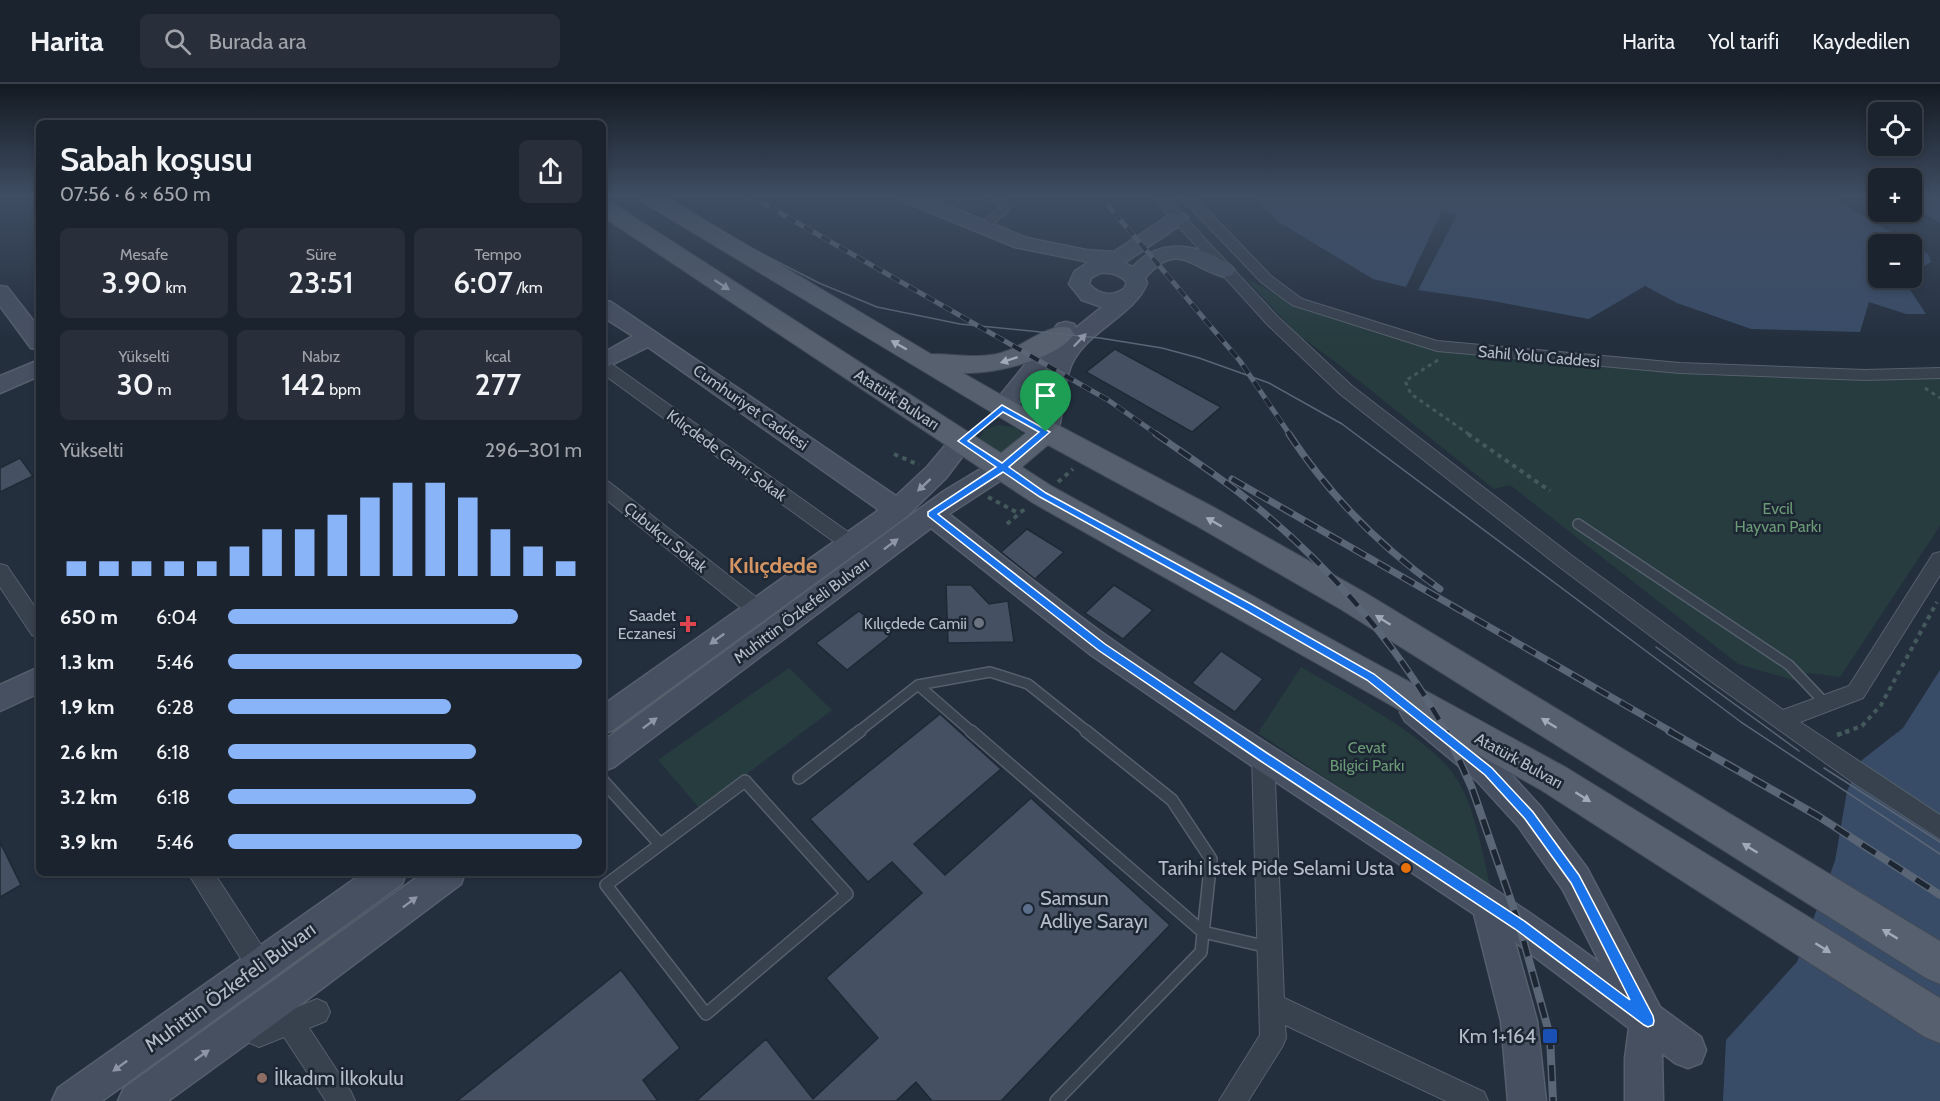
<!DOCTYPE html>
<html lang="tr">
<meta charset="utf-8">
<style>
:root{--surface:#1b232e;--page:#282f3a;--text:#f1f3f6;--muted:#a0a4aa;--line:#39404a;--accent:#8ab4f8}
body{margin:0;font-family:Cabin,sans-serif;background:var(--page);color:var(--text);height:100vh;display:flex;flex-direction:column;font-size:22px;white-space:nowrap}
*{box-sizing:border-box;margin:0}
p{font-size:20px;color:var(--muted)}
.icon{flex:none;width:33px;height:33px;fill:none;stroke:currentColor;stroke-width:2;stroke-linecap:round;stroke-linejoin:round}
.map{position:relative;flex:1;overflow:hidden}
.drawer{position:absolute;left:36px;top:36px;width:570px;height:756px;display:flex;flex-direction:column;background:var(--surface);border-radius:9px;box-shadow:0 3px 9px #0003,0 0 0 2px var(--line)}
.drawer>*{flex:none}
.controls{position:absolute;left:1868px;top:18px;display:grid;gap:12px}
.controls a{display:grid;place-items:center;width:54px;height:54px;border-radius:9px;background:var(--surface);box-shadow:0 3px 9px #0003,0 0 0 2px var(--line);font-size:30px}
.pin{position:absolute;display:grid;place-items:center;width:51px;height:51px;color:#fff;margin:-62px -26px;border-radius:50% 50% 50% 0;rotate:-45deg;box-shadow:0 0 6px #0007}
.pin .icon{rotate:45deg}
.round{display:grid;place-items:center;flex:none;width:63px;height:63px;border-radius:9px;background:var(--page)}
.summary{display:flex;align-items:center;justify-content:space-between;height:102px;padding:0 24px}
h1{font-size:33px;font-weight:600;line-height:45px}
.stats{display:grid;grid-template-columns:repeat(3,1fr);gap:9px;height:102px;padding:6px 24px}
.stats div{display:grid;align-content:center;border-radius:9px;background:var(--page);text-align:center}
.stats b{font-size:30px;font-weight:600}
.stats small{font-size:16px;font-weight:400}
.stats p{font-size:16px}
.chart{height:168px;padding:12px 24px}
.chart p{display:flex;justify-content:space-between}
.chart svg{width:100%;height:108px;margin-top:6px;stroke:var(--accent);stroke-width:6}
ul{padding:0 24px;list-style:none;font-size:20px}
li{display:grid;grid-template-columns:96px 72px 1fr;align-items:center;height:45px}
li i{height:15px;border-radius:8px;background:var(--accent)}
header{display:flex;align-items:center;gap:36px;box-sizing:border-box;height:84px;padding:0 30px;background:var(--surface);border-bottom:2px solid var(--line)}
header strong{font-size:28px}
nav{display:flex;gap:33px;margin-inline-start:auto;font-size:21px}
.search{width:420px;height:54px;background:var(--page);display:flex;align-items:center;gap:15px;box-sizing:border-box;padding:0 21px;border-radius:9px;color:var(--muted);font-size:22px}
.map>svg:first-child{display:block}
</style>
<header>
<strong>Harita</strong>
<div class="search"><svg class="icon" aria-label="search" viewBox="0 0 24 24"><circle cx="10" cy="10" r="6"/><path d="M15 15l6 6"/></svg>Burada ara</div>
<nav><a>Harita</a><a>Yol tarifi</a><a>Kaydedilen</a></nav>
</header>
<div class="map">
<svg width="1940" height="1017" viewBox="0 0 1940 1017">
<rect width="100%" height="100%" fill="#242f3e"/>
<path fill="#263c3f" d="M924,113H980L989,125L965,132Z
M1245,194L1300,222L1436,263L1715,292L1940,293V442L1840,593L1808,589L1800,598L1738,580L1510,401L1494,405L1337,279L1297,250Z
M998,341L1014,343L1025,351L1011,375L978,357L984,346Z
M1301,583C1345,609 1426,651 1454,691C1475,720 1482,770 1491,804L1258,649Z
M789,584L832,626L700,725L658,676Z"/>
<path fill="#394c67" d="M1255,113H1831L1928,170L1931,178L1911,190V160H1878V194H1905L1903,195L1926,230H1906L1869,218L1860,248L1751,245L1677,219L1645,202L1589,235L1487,216L1418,206L1373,195L1277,137Z
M1911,113H1940V139L1911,122Z
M1940,586V1017H1723L1726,956L1797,878L1835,777L1847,707L1862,676L1903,644Z"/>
<path fill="#242f3e" d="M1442,127L1457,131L1418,206L1406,203Z"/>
<path fill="#455162" stroke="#1f2835" stroke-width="1.5" d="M1115,265L1221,323L1192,348L1086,288Z
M20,374L33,392L0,408V384Z
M1027,445L1064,468L1035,495L1001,468Z
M946,501H971L989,520L1008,517L1014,558L948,559Z
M1114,501L1153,526L1123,555L1085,529Z
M859,527L890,552L847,586L816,559Z
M1221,567L1263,595L1235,628L1192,599Z
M940,630L1001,685L914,760L945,791L1031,714L1170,841L1001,1017H932L916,998L896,1017H696L766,955L813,1015L878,954L826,894L922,809L892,778L868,798L810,735Z
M0,758L21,801L0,813Z
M621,886L680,964L643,996L658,1017H457Z"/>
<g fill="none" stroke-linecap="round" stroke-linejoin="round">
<g stroke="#565f6c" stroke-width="10">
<path id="lane-far2" d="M982,143L1005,125L995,113"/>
</g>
<g stroke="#565f6c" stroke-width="12">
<path id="lane-far1" d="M1578,440L1789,581L1825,619
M918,601L972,648
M858,648L918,601L990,588L1028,600L1088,648"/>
</g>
<g stroke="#565f6c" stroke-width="14">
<path id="lane" d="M971,647L1203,848L1268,863
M799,694L860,647
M603,697L660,760
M745,697L847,810L706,930L606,801Z
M1056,1017L1201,868L1211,775L1172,716L1086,647"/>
</g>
<g stroke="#565f6c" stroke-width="2">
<path id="street" d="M1152,113H1166L1278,233L1352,302L1571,471L1783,626L1849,602L1933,470L1940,468V491L1863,614L1800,638L1940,731V755L1855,700L1705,593L1557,481L1340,310L1267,240Z
M1180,113H1195L1271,192L1302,215L1437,257L1680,279L1865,286L1940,284V294L1865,296L1680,289L1437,267L1292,221L1261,198Z
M603,277L609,278L858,455L860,460L858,465L851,467L844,465L603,290Z
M603,396L609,398L765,520L768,526L765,532L758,534L751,532L603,413Z
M0,480L7,482L39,529V553L32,551L0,503Z
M1263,663L1271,666L1274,673L1284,914L1484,1008L1488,1017H1446L1285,941L1286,954L1282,963L1248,1017H1219L1260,951L1252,673L1255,666Z
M188,789H214L269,873L272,882L269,891L260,894L251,891Z
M276,905L285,909L295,924L317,915L326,919L330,928L326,937L309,944L351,1008L355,1017H326L284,953L259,963L250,959L246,950L250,941L271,933L263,918L267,909Z"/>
</g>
<g stroke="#565f6c" stroke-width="3">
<path id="secondary" d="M900,113H926L1027,154L1086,166L1114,168L1171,130H1185L1188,134L1185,138L1124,179L1133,183C1154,159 1184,158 1212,171C1220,175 1230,179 1235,187L1232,191L1225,193C1190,184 1177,156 1145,194L1147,199C1136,228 1095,244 1077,271C1062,292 1065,323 1058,347L1054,353L1046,355L1038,353L1034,347L1049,281L1010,330L1002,332L994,330L990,324L1058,240L1066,238L1074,240L1076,244L1102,223L1082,216L1069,200L1075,187L1089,178L1015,163L903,117ZM1100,189C1111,188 1120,190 1127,199L1124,205C1111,213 1099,211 1089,200L1091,194Z
M0,202L7,203L39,244V266L31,264L0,222Z
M603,216L611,218L896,412L928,382L954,351L962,349L970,351L974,357L946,394L906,433L613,646L603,650V621L879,426L648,263L603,285V269L633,252L603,233Z
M39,276V292L0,309V292Z
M1003,374L1012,377L1015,383L1012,389L949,430C1003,472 1056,516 1111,555C1271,669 1443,763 1600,879L1563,806L1518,742L1477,697L1405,637L1400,628L1405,619L1415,615L1425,619L1499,677L1540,722L1587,784L1660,923L1701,953L1706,966L1701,979L1688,984L1675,979L1662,969L1663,1017H1625V974L1629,944L1515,858L1537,937L1546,1017H1508L1501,937L1474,830L1252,682L1091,571L931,444L614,683L603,687V657L944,407L994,377Z
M39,583V609L0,627V601Z
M363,789H406L402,800L102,1017H52L58,1004Z
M423,789H465L461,800L288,930L168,1017H118L124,1004Z"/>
</g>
<g stroke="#414a57" stroke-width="2">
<path id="primary" d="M639,113H666L931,270C954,270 978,275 1001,269C1024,263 1047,238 1070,244L1074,250C1057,276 993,290 963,289L1012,317L1217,425L1364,508L1940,857V900L1926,894L1342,526L1195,441L1048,361L1022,383L1053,403L1567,684L1940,914V959L1925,953L1541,706L1033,419L603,133V116L611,118L1001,369L1026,349L642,118Z"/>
</g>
<path stroke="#44595c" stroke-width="3" stroke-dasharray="4 4" stroke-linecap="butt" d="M1438,276L1405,297L1411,310L1470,351
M1925,304L1940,314"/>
<path stroke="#44595c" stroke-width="4" stroke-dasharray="4.5 4.5" stroke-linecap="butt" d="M1468,350L1550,407
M894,370L919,381
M1058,398L1073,385
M988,413L1020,430
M1007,440L1027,423
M1845,648L1862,642L1881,621L1937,518"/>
<path stroke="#44595c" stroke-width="4.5" stroke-dasharray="5 5" stroke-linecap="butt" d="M1837,651L1849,647"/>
<use href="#lane-far2" stroke="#38414e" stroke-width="8"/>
<use href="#lane-far1" stroke="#38414e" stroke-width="9"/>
<use href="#lane" stroke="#38414e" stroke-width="11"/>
<use href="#street" fill="#38414e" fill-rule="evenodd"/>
<use href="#secondary" fill="#465061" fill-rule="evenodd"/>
<use href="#primary" fill="#56606e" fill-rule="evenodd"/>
<path stroke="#5a6575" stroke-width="1.5" d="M666,113L739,158L819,199L877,223L960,240L1100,254L1162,264L1199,274L1269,299L1342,340L1741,638L1940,770
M1656,563L1799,667
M1824,684L1940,758"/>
<g stroke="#5a6575" stroke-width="5">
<path id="rail-far2" d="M752,113L1108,316L1158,351
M1101,113L1240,277L1290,351"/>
</g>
<g stroke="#5a6575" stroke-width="7">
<path id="rail-far1" d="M1156,350C1183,369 1212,388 1238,408C1322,473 1395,556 1446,648
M1289,350C1330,412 1379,462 1440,505
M1232,395L1672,648"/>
</g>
<g stroke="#5a6575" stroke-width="8">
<path id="rail" d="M1446,647L1472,704L1519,840L1550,952L1553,1017
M1669,647L1818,732L1940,811"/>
</g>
<use href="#rail-far2" stroke="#1d2633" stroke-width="4" stroke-dasharray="10" stroke-linecap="butt"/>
<use href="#rail-far1" stroke="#1d2633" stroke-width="4.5" stroke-dasharray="14" stroke-linecap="butt"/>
<use href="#rail" stroke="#1d2633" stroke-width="5" stroke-dasharray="16" stroke-linecap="butt"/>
</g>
<defs><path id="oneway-solid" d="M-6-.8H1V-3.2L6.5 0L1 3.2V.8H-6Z" transform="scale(1.5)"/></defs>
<g fill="#a1aab7">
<use href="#oneway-solid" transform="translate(722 201) rotate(33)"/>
<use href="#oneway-solid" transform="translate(899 261) rotate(-150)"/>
<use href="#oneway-solid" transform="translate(1009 276) rotate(162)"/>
<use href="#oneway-solid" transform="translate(1214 438) rotate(-150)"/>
<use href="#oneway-solid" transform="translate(1383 536) rotate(-148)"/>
<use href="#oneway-solid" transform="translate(1549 639) rotate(-148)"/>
<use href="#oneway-solid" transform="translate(1583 713) rotate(32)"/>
<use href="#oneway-solid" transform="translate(1750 764) rotate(-148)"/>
<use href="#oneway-solid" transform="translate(1890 850) rotate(-149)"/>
<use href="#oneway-solid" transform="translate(1823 864) rotate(32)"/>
</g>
<g fill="#8e96a5">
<use href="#oneway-solid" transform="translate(1080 256) rotate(-46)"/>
<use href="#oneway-solid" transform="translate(924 401) rotate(137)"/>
<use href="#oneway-solid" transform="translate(891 460) rotate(-37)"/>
<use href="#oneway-solid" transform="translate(717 555) rotate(144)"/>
<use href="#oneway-solid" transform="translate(650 639) rotate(-37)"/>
<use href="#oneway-solid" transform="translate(410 818) rotate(-37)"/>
<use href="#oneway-solid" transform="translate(202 971) rotate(-35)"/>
<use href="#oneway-solid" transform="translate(120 982) rotate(144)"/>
</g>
<linearGradient id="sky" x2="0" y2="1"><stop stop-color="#141a22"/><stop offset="0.44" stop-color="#3f4d63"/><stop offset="1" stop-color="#3f4d63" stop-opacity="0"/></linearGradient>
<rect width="1940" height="255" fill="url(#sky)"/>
<path fill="#1a73e8" stroke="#fff" stroke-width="1.5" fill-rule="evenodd" d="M1002,321L1050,348L1009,383L1046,409L1251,520L1374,590L1492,684L1533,728L1579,791L1653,932L1654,937L1653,941L1648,943L1644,941L1515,845L1259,676L1098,566L928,432V428L996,383L958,357ZM1003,328L1039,348L1002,379L968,357ZM1003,388L1040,413L1245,526L1367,596L1485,691L1525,735L1571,799L1630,916L1523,836L1267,669L1105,560L938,430Z"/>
<circle fill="#6b7280" stroke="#1d2633" stroke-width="2" cx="979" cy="539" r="6"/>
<path fill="#e0444e" stroke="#1d2633" stroke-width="2" d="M685 531h6v6h6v6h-6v6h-6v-6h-6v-6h6z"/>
<circle fill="#e8710a" stroke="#1d2633" stroke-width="2" cx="1406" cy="784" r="6"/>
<circle fill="#5c6f8a" stroke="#1d2633" stroke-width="2" cx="1028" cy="825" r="6"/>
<rect fill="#1a4fb4" stroke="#1d2633" stroke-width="2" x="1542" y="944" width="16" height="16" rx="3"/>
<circle fill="#8d6e63" stroke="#1d2633" stroke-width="2" cx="262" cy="994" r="6"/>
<g text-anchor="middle" stroke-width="5" stroke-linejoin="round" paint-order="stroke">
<g font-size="16" fill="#b4bcc9" stroke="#1d2633">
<text transform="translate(1539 272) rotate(5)" y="6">Sahil Yolu Caddesi</text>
<text transform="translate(897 315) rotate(33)" y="6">Atatürk Bulvarı</text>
<text transform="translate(751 323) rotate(35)" y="6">Cumhuriyet Caddesi</text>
<text transform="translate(727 371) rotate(36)" y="6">Kılıçdede Cami Sokak</text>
<text transform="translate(666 453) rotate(39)" y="6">Çubukçu Sokak</text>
<text transform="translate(801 526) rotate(-37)" y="6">Muhittin Özkefeli Bulvarı</text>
<text transform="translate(1519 676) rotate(29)" y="6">Atatürk Bulvarı</text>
</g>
<g font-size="16" fill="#6b9a76" stroke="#1d2633">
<text x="1778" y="430">Evcil<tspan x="1778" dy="18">Hayvan Parkı</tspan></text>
<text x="1367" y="669">Cevat<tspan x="1367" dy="18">Bilgici Parkı</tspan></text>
</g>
<g font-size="16" fill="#b4bcc9" stroke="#1d2633" text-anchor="end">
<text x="676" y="537">Saadet<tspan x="676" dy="18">Eczanesi</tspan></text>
<text x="967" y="545">Kılıçdede Camii</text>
</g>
<g font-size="20" fill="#b4bcc9" stroke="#1d2633" text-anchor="end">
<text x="1394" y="791">Tarihi İstek Pide Selami Usta</text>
<text x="1040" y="821" text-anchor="start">Samsun<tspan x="1040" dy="23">Adliye Sarayı</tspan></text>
<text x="1536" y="959">Km 1+164</text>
<text x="274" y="1001" text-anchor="start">İlkadım İlkokulu</text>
</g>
<g font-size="20" fill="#b4bcc9" stroke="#1d2633">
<text transform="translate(230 903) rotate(-36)" y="7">Muhittin Özkefeli Bulvarı</text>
</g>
<g font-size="22" font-weight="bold" fill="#d59563" stroke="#1d2633">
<text x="773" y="489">Kılıçdede</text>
</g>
</g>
</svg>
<div class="controls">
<a><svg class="icon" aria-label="locate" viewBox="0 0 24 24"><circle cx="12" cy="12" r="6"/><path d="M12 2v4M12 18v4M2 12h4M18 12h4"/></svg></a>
<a>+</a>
<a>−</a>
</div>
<div class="pin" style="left:1046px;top:348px;background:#1e9e55"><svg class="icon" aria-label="arrive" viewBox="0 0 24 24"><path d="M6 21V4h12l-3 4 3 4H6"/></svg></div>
<section class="drawer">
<div class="summary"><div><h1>Sabah koşusu</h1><p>07:56 · 6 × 650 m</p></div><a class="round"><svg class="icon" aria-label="share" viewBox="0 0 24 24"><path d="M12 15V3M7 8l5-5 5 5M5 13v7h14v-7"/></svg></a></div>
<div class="stats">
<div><p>Mesafe</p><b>3.90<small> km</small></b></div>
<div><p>Süre</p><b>23:51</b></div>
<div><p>Tempo</p><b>6:07<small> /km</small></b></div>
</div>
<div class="stats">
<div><p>Yükselti</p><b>30<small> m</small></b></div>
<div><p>Nabız</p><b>142<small> bpm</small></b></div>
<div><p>kcal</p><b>277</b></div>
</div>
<div class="chart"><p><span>Yükselti</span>296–301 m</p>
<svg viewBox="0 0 160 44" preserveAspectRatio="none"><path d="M5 44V38M15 44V38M25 44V38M35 44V38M45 44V38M55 44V32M65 44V25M75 44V25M85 44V19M95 44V12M105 44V6M115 44V6M125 44V12M135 44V25M145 44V32M155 44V38"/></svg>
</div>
<ul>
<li><b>650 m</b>6:04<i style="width:82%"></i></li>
<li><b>1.3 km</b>5:46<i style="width:100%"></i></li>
<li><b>1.9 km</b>6:28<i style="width:63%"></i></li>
<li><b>2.6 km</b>6:18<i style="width:70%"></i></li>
<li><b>3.2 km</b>6:18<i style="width:70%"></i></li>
<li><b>3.9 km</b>5:46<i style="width:100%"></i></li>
</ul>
</section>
</div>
